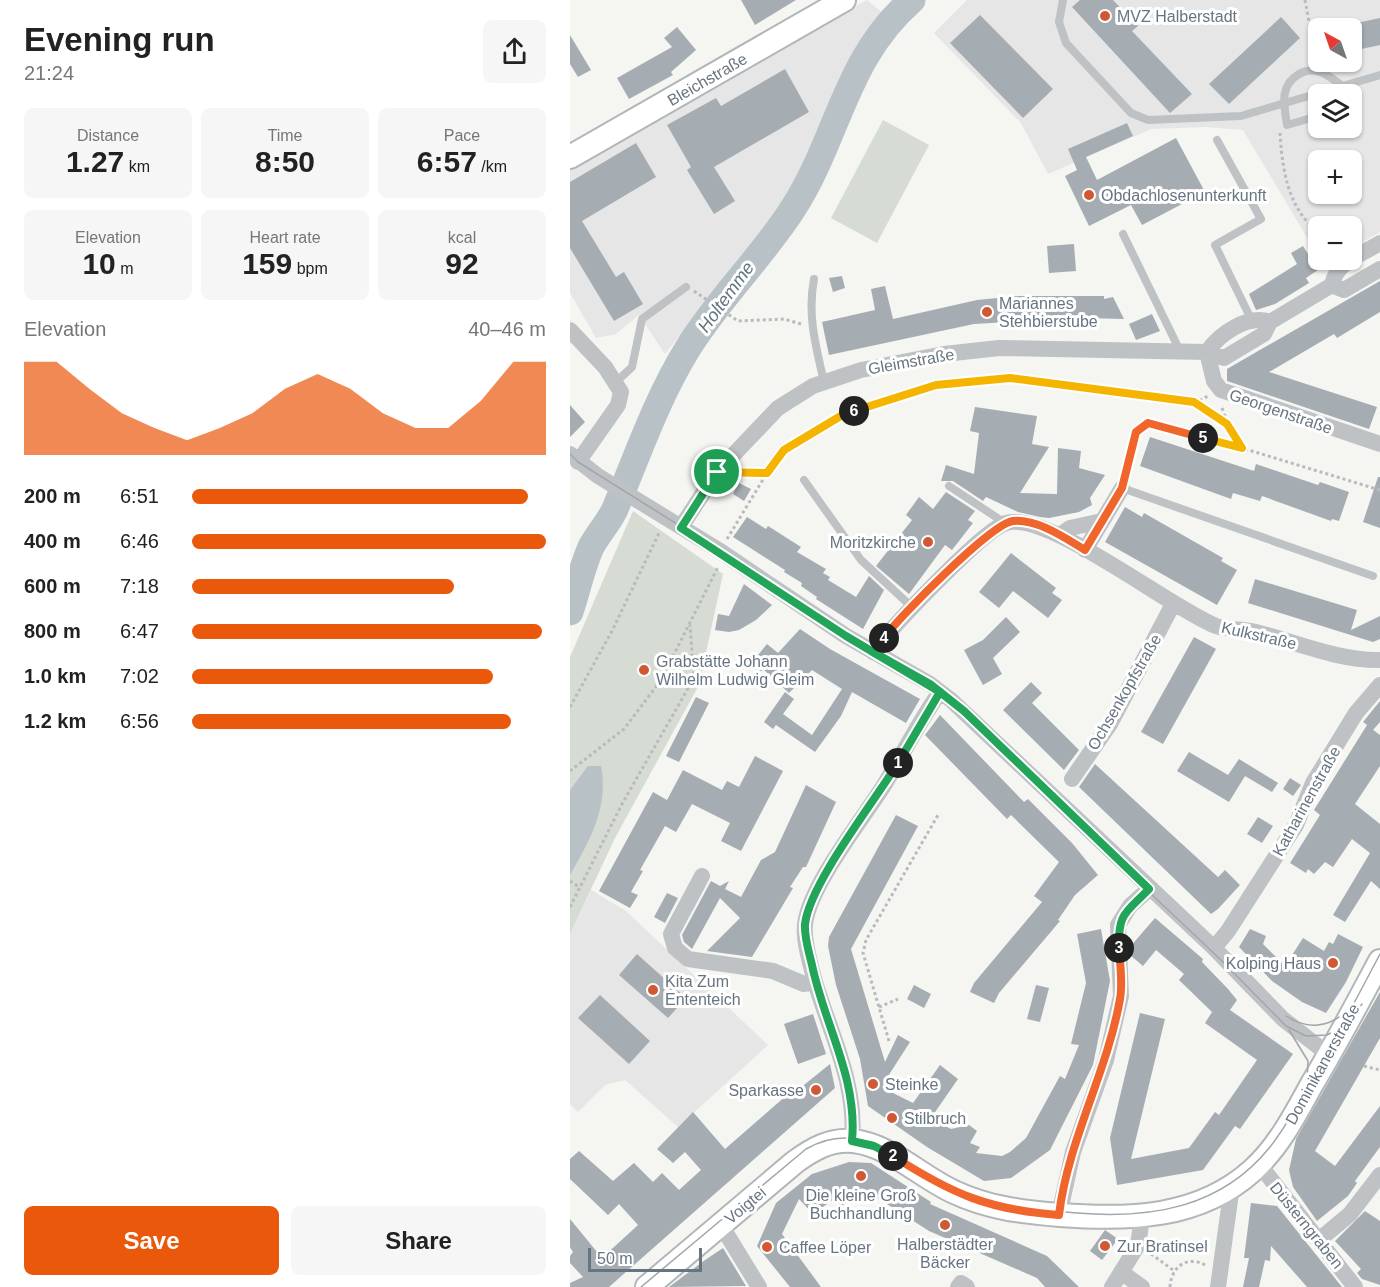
<!DOCTYPE html>
<meta charset="utf-8">
<style>
:root{--surface:#fff;--page:#f6f6f6;--text:#222;--muted:#767676;--accent:#ea580c}
body{margin:0;font-family:Arial,sans-serif;background:var(--page);color:var(--text);height:100vh;display:flex;flex-direction:column;font-size:22px;white-space:nowrap}
*{box-sizing:border-box;margin:0}
p{font-size:20px;color:var(--muted)}
.icon{flex:none;width:33px;height:33px;fill:none;stroke:currentColor;stroke-width:2;stroke-linecap:round;stroke-linejoin:round}
.map{position:relative;flex:1;overflow:hidden}
.drawer{display:flex;flex-direction:column;background:var(--surface);width:570px}
.drawer>*{flex:none}
.needle{width:39px;rotate:320deg}
.tools{position:absolute;left:738px;top:18px;display:grid;gap:12px}
.tools a{display:grid;place-items:center;width:54px;height:54px;border-radius:9px;background:var(--surface);box-shadow:0 2px 4px #0004;font-size:30px}
.scale{position:absolute;left:18px;bottom:15px;width:114px;box-sizing:border-box;padding-left:6px;border:3px solid #677580;border-top:0;font-size:16px;line-height:21px;white-space:nowrap;color:#677580;-webkit-text-stroke:4px #fff;paint-order:stroke}
.pin{position:absolute;display:grid;place-items:center;width:51px;height:51px;color:#fff;margin:-26px;border:3px solid #fff;border-radius:50%;box-shadow:0 2px 6px #0007}
.km{position:absolute;width:30px;height:30px;margin:-15px;border-radius:50%;background:#222;color:#fff;font-size:16px;line-height:30px;text-align:center}
.round{display:grid;place-items:center;flex:none;width:63px;height:63px;border-radius:9px;background:var(--page)}
.headline{display:flex;align-items:center;justify-content:space-between;height:102px;padding:0 24px}
h1{font-size:33px;font-weight:700;line-height:45px}
.metrics{display:grid;grid-template-columns:repeat(3,1fr);gap:9px;height:102px;padding:6px 24px}
.metrics div{display:grid;align-content:center;border-radius:9px;background:var(--page);text-align:center}
.metrics b{font-size:30px;font-weight:700}
.metrics small{font-size:16px;font-weight:400}
.metrics p{font-size:16px}
.chart{height:168px;padding:12px 24px}
.chart p{display:flex;justify-content:space-between}
.chart svg{width:100%;height:108px;margin-top:6px;fill:var(--accent);opacity:.7}
.button{display:flex;gap:12px;margin-top:auto;padding:12px 24px}
.button a{flex:1;height:69px;border-radius:9px;background:var(--accent);color:#fff;font-size:24px;font-weight:700;line-height:69px;text-align:center}
.button a+a{background:var(--page);color:var(--text)}
ul{padding:0 24px;list-style:none;font-size:20px}
li{display:grid;grid-template-columns:96px 72px 1fr;align-items:center;height:45px}
li i{height:15px;border-radius:8px;background:var(--accent)}
main{display:flex;flex:1;min-height:0}
.map>svg:first-child{display:block}
</style>
<main>
<section class="drawer">
<div class="headline"><div><h1>Evening run</h1><p>21:24</p></div><a class="round"><svg class="icon" aria-label="share" viewBox="0 0 24 24"><path d="M12 15V3M7 8l5-5 5 5M5 13v7h14v-7"/></svg></a></div>
<div class="metrics">
<div><p>Distance</p><b>1.27<small> km</small></b></div>
<div><p>Time</p><b>8:50</b></div>
<div><p>Pace</p><b>6:57<small> /km</small></b></div>
</div>
<div class="metrics">
<div><p>Elevation</p><b>10<small> m</small></b></div>
<div><p>Heart rate</p><b>159<small> bpm</small></b></div>
<div><p>kcal</p><b>92</b></div>
</div>
<div class="chart"><p><span>Elevation</span>40–46 m</p>
<svg viewBox="0 0 160 44" preserveAspectRatio="none"><path d="M0 44V6L10 6L20 17L30 27L40 33L50 38L60 33L70 27L80 17L90 11L100 17L110 27L120 33L130 33L140 22L150 6L160 6V44z"/></svg>
</div>
<ul>
<li><b>200 m</b>6:51<i style="width:95%"></i></li>
<li><b>400 m</b>6:46<i style="width:100%"></i></li>
<li><b>600 m</b>7:18<i style="width:74%"></i></li>
<li><b>800 m</b>6:47<i style="width:99%"></i></li>
<li><b>1.0 km</b>7:02<i style="width:85%"></i></li>
<li><b>1.2 km</b>6:56<i style="width:90%"></i></li>
</ul>
<div class="button"><a>Save</a><a>Share</a></div>
</section>
<div class="map">
<svg width="810" height="1287" viewBox="0 0 810 1287">
<rect width="100%" height="100%" fill="#f5f5f2"/>
<path fill="#e5e6e5" fill-rule="evenodd" d="M297,0L314,14L226,190L95,354L69,315L46,334L26,338L0,293V165Z
M397,0H810V232L782,248V226H748V256L673,130L636,127L581,129L478,174L451,123L364,33ZM748,28H782V62H748ZM748,94H782V128H748ZM748,160H782V194H748Z
M21,890L56,911L198,1045L108,1127L55,1080L35,1085L8,1112L0,1104V934Z"/>
<path fill="#d6dbd3" d="M313,120L359,145L307,243L261,218Z
M63,511L153,574L129,685L45,838L0,934V657Z"/>
<path fill="#b8c1c6" d="M18,766H31C39,807 20,840 0,875V790Z"/>
<g fill="none" stroke-linecap="round" stroke-linejoin="round">
<path stroke="#b8c1c6" stroke-width="27" d="M0,612C7,591 12,567 21,547C28,534 39,522 45,509C68,454 87,398 118,348C149,298 193,256 224,207C269,136 275,58 342,0"/>
</g>
<path fill="#a6adb2" d="M171,0H226L185,25Z
M510,0H543L568,26L562,31L622,94L600,113L502,7Z
M410,15L483,89L453,118L380,43Z
M711,17L730,38L659,104L639,84Z
M810,18V45L782,51V24Z
M107,27L126,50L101,72L103,75L59,99L47,78L102,47L94,38Z
M0,35L21,70L8,77L0,64Z
M215,69L239,112L144,167L165,201L144,214L117,170L121,167L97,125L146,98L151,106Z
M557,123L563,136L516,157L527,180L606,138L635,192L572,225L561,205L519,226L495,176L507,170L498,149Z
M66,143L86,177L12,221L46,277L54,272L73,304L44,321L0,248V182Z
M504,244L506,271L479,273L477,246Z
M733,246L748,270L736,278L739,283L705,304L686,310L679,294L727,264L721,253Z
M272,276L275,288L263,292L259,278Z
M810,281V312L767,338L764,334L699,372L807,407L799,429L657,381V369Z
M315,286L323,319L407,300L449,296H534V299L543,297L554,319L515,318L404,324L259,355L252,322L305,310L301,289Z
M582,314L590,331L566,340L559,324Z
M0,405L15,422L0,437Z
M405,407L467,416L462,444L479,447L450,493L487,494L488,448L511,451L509,468L535,475L520,498L522,505L509,512L479,518L470,517L448,512L416,497L413,501L383,481H371L376,465L404,474L409,433L400,431Z
M580,437L684,471L686,464L748,485L750,482L779,492L769,521L762,519L761,521L692,496L690,501L663,493L661,499L570,466Z
M808,477H810V528L793,522Z
M169,483L181,489L174,501L163,494Z
M376,492L405,511L398,520L403,523L382,550L375,545L339,594L306,566L342,520L336,515L349,497L363,509Z
M555,507L572,517L574,513L653,558L651,561L667,570L647,605L535,542Z
M177,517L196,529L198,526L231,547L227,552L256,569L253,573L260,577L258,580L286,597L299,576L314,590L293,629L246,599L247,597L231,586L232,583L214,572L215,570L163,537Z
M441,553L486,588L482,593L492,600L478,618L443,591L429,608L409,592Z
M685,579L787,610L781,630L810,616V639L803,642L678,603Z
M174,584L202,605L186,620L169,630L159,632L145,630L148,614L159,616Z
M436,617L450,632L423,658L432,674L413,685L394,650L413,640Z
M230,629L260,649L350,699L336,723L282,692L271,716L245,752L206,725L203,729L194,722L215,692L224,699L213,714L242,735L272,689L242,670L219,693L193,669L189,673L179,666L197,644L208,653Z
M624,637L646,649L593,744L571,732Z
M461,682L472,693L462,703L509,750L494,770L433,710Z
M126,697L139,703L109,762L96,756Z
M810,701V722L803,730L798,726L810,735V766L785,804L810,824V889L801,881L775,922L763,915L800,853L782,839L763,867L755,862L744,874L738,869L736,873L720,863L750,815L744,810L797,725L793,722Z
M370,715L454,802L458,799L502,843L528,875L505,895L488,920L490,921L429,993L424,1003L400,992L404,983L472,902L464,896L489,862L441,815L437,819L355,735Z
M619,752L658,775L669,759L708,783L702,792L675,776L659,802L607,771Z
M185,756L213,771L171,851L151,841L160,823L122,804L106,832L95,826L70,870L73,871L61,892L68,895L60,908L29,891L83,792L97,800L113,770L152,790L157,781L169,787Z
M525,764L648,877L655,870L670,885L648,909L641,914L509,787Z
M720,778L731,785L723,796L713,789Z
M236,785L266,802L236,867H233L220,887L223,888L182,957L137,951L170,918L150,898L122,949L114,942L112,935L141,881L150,886L159,881L155,889L171,897L191,860L205,852Z
M326,815L348,826L281,949L315,1062L328,1035L340,1042L313,1084L323,1093L343,1103L370,1065L388,1079L361,1118L381,1129L399,1125L407,1131L400,1143L410,1147L406,1153L432,1156L440,1152L456,1138L490,1076L495,1079L509,1045L501,1044L516,983L507,934L531,929L540,981L523,1065L480,1150L441,1178L414,1181L357,1147L298,1106L290,1059L266,985L258,946L259,937Z
M688,817L703,826L692,843L677,834Z
M97,893L108,898L95,923L84,917Z
M585,918L633,959L632,962L658,989L667,1000L660,1010L723,1054L670,1129L665,1126L633,1170L547,1185L540,1138L570,1013L595,1019L561,1159L619,1148L645,1112L649,1115L687,1060L635,1023L642,1012L609,980L614,974L586,950L573,966L560,955L559,948Z
M680,929L696,936L693,944L715,966L733,938L754,951L759,942L763,944L768,934L793,947L776,982L756,1013L732,1002L702,981L669,947Z
M67,954L116,998L98,1018L49,975Z
M344,985L361,994L354,1008L337,999Z
M466,985L479,988L470,1022L457,1019Z
M810,992V1038L745,1151L765,1166L810,1106V1147L785,1181L787,1183L778,1196L747,1221L723,1187L719,1170L726,1139Z
M30,995L80,1041L59,1064L8,1018Z
M243,1014L256,1054L228,1064L214,1024Z
M260,1064L265,1088L39,1287H0V1283L13,1277L0,1263V1256L3,1252L0,1247V1219L32,1258L68,1225L49,1204L38,1215L0,1179V1159L9,1151L43,1181L64,1163L83,1182L92,1173L109,1190L131,1170L115,1152L103,1163L87,1149L123,1112L155,1149L217,1095L219,1097Z
M279,1162L301,1163L361,1202L360,1204L477,1256L509,1287H475L467,1278L359,1231L292,1188L271,1207L264,1199L243,1214L229,1199L212,1234L251,1287H220L187,1246L206,1203L242,1174Z
M681,1203L707,1206L772,1287H737L701,1246L700,1261L695,1260L689,1287H673L679,1258H674Z
M795,1211L810,1221V1285L792,1279L787,1273L791,1269L765,1241Z
M535,1230L548,1239L532,1260L520,1251Z
M153,1248L176,1286L99,1287L135,1260Z"/>
<g fill="none" stroke-linecap="round" stroke-linejoin="round">
<g stroke="#b1b6b9" stroke-width="26">
<path id="secondary" d="M0,157L274,0
M77,1287L225,1162C243,1149 260,1139 283,1141C320,1145 351,1177 384,1192C418,1208 452,1212 490,1215C558,1220 629,1219 683,1170C709,1146 725,1115 742,1084C766,1044 788,1002 810,961"/>
</g>
<path stroke="#b8bbbd" stroke-width="3" stroke-dasharray="3 3" stroke-linecap="butt" d="M735,0L746,60
M710,133C712,168 718,210 748,231
M124,291L168,321L214,319L231,324
M624,403L638,396
M652,408L658,425L672,448L810,490
M169,473H197
M556,474L566,432L578,423L672,448
M157,539L197,473L214,450L274,414L366,385L440,378L606,399L624,403L658,425
M0,707L42,631L90,531
M0,771L54,729L91,680L148,567
M0,881L9,887
M0,907L52,804L124,678L120,625
M309,1007L328,999
M319,1041L293,953L296,940L368,815
M794,1066L810,1070
M581,1254L603,1270
M600,1287C601,1267 617,1255 635,1265"/>
<path stroke="#bec2c5" stroke-width="8" d="M493,0L489,22L496,43L561,113L578,120L671,116L810,75
M748,116L717,125C714,104 709,86 729,74C734,71 742,70 748,71C756,73 765,81 773,86
M647,140L691,219L645,245L681,319
M553,234L610,351
M244,279C237,315 246,347 254,382
M46,382L62,367L72,319L116,287
M234,480L291,560L343,608
M379,486L435,523
M552,488L803,576"/>
<path stroke="#bec2c5" stroke-width="16" d="M762,285L774,290L810,269
M700,322C678,314 649,334 637,352L654,358L694,334L700,322L762,285C766,262 792,254 810,243
M0,330L35,367L51,392L48,405L8,462
M0,454L28,476L150,551L276,636L360,684L381,700L644,948L713,1019L759,1055
M111,527L147,472L208,408L243,386L291,370L374,354L429,348L637,352L644,381L651,390L810,444
M490,535L500,528L532,521
M515,550L552,488
M303,652C321,628 413,530 436,523C477,510 600,608 646,626C658,630 673,629 686,632C726,642 769,661 810,660
M502,779L540,724L603,604
M132,876L101,934L105,948L118,959L203,971L234,984L245,982
M644,948L658,931L726,825L743,783L786,713L810,685
M282,1141C287,1084 261,1035 245,982C241,966 233,941 235,924C240,884 294,818 316,782C334,752 350,720 370,692
M689,1164L785,1287
M489,1215L503,1152L536,1060L551,996L548,925L560,906L579,889
M151,1225L189,1287
M749,1240L780,1214L810,1175
M551,1272L572,1287
M388,1287L391,1283L397,1287
M542,1287L568,1245L572,1218
M648,1287L662,1186"/>
<use href="#secondary" stroke="#fff" stroke-width="22"/>
<path stroke="#a0a6aa" stroke-width="1.5" d="M0,454L8,462L150,551L380,704L650,959L716,1026L736,1036L757,1035L775,1026L792,1004
M716,1016C737,1030 759,1028 778,1010
M719,1030L738,1061L737,1084
M71,1287L236,1149C288,1120 319,1155 364,1179C413,1205 453,1209 507,1213C581,1219 651,1208 700,1147C717,1126 729,1101 743,1078C766,1037 788,996 810,954"/>
</g>
<g fill="none" stroke-linecap="round" stroke-linejoin="round">
<g stroke="#fff" stroke-width="12">
<path id="split-1" d="M147,472L111,528L276,636L370,692L328,763"/>
</g>
<g stroke="#fff" stroke-width="12">
<path id="split-2" d="M323,1156L304,1146L282,1141C288,1078 254,1024 242,965C239,952 234,937 235,924C240,883 304,802 328,763"/>
</g>
<g stroke="#fff" stroke-width="12">
<path id="split-3" d="M323,1156C382,1194 419,1210 489,1215C498,1140 537,1073 550,999C553,983 550,964 549,948"/>
</g>
<g stroke="#fff" stroke-width="12">
<path id="split-4" d="M314,638L303,652L360,684L394,711L579,889C556,913 548,912 549,948"/>
</g>
<g stroke="#fff" stroke-width="12">
<path id="split-5" d="M314,638C330,616 421,524 443,521C468,519 495,538 515,550L552,488L566,432L578,423L633,438"/>
</g>
<g stroke="#fff" stroke-width="12">
<path id="split-6" d="M284,411L366,385L440,378L624,402L657,424L672,448L633,438"/>
</g>
<g stroke="#fff" stroke-width="12">
<path id="split-7" d="M147,472L197,473L214,450L274,414L284,411"/>
</g>
<use href="#split-1" stroke="#22a559" stroke-width="8"/>
<use href="#split-2" stroke="#22a559" stroke-width="8"/>
<use href="#split-3" stroke="#f0652b" stroke-width="8"/>
<use href="#split-4" stroke="#22a559" stroke-width="8"/>
<use href="#split-5" stroke="#f0652b" stroke-width="8"/>
<use href="#split-6" stroke="#f5b400" stroke-width="8"/>
<use href="#split-7" stroke="#f5b400" stroke-width="8"/>
</g>
<g fill="#d15835" stroke="#fff" stroke-width="2">
<circle cx="535" cy="16" r="6"/>
<circle cx="519" cy="195" r="6"/>
<circle cx="417" cy="312" r="6"/>
<circle cx="358" cy="542" r="6"/>
<circle cx="74" cy="670" r="6"/>
<circle cx="763" cy="963" r="6"/>
<circle cx="83" cy="990" r="6"/>
<circle cx="303" cy="1084" r="6"/>
<circle cx="246" cy="1090" r="6"/>
<circle cx="322" cy="1118" r="6"/>
<circle cx="291" cy="1176" r="6"/>
<circle cx="375" cy="1225" r="6"/>
<circle cx="535" cy="1246" r="6"/>
<circle cx="197" cy="1247" r="6"/>
</g>
<g text-anchor="middle" stroke-width="6" stroke-linejoin="round" paint-order="stroke">
<g font-size="16" fill="#677580" stroke="#fff" text-anchor="start">
<text x="547" y="22">MVZ Halberstadt</text>
<text x="531" y="201">Obdachlosenunterkunft</text>
<text x="429" y="309">Mariannes<tspan x="429" dy="18">Stehbierstube</tspan></text>
<text x="346" y="548" text-anchor="end">Moritzkirche</text>
<text x="86" y="667">Grabstätte Johann<tspan x="86" dy="18">Wilhelm Ludwig Gleim</tspan></text>
<text x="751" y="969" text-anchor="end">Kolping Haus</text>
<text x="95" y="987">Kita Zum<tspan x="95" dy="18">Ententeich</tspan></text>
<text x="315" y="1090">Steinke</text>
<text x="234" y="1096" text-anchor="end">Sparkasse</text>
<text x="334" y="1124">Stilbruch</text>
<text x="291" y="1201" text-anchor="middle">Die kleine Groß<tspan x="291" dy="18">Buchhandlung</tspan></text>
<text x="375" y="1250" text-anchor="middle">Halberstädter<tspan x="375" dy="18">Bäcker</tspan></text>
<text x="547" y="1252">Zur Bratinsel</text>
<text x="209" y="1253">Caffee Löper</text>
</g>
<g font-size="16" fill="#677580" stroke="#fff">
<text transform="translate(137 79) rotate(-30)" y="6">Bleichstraße</text>
<text transform="translate(341 361) rotate(-10)" y="6">Gleimstraße</text>
<text transform="translate(711 411) rotate(19)" y="6">Georgenstraße</text>
<text transform="translate(689 635) rotate(13)" y="6">Kulkstraße</text>
<text transform="translate(554 692) rotate(-60)" y="6">Ochsenkopfstraße</text>
<text transform="translate(736 801) rotate(-61)" y="6">Katharinenstraße</text>
<text transform="translate(752 1064) rotate(-61)" y="6">Dominikanerstraße</text>
<text transform="translate(175 1205) rotate(-40)" y="6">Voigtei</text>
<text transform="translate(737 1225) rotate(51)" y="6">Düsterngraben</text>
</g>
<g font-size="18" font-style="italic" fill="#63767d" stroke="#fff">
<text transform="translate(156 297) rotate(-54)" y="6">Holtemme</text>
</g>
</g>
</svg>
<div class="tools">
<a><svg class="needle" viewBox="-14 -14 28 28"><path d="M0-13l5 13h-10z" fill="#e53935"/><path d="M0 13l5-13h-10z" fill="#767676"/></svg></a>
<a><svg class="icon" aria-label="layers" viewBox="0 0 24 24"><path d="M12 4l9 5-9 5-9-5zM3 14l9 5 9-5"/></svg></a>
<a>+</a>
<a>−</a>
</div>
<div class="scale">50 m</div>
<div class="pin" style="left:147px;top:472px;background:#1e9e55"><svg class="icon" aria-label="arrive" viewBox="0 0 24 24"><path d="M6 21V4h12l-3 4 3 4H6"/></svg></div>
<b class="km" style="left:328px;top:763px">1</b>
<b class="km" style="left:323px;top:1156px">2</b>
<b class="km" style="left:549px;top:948px">3</b>
<b class="km" style="left:314px;top:638px">4</b>
<b class="km" style="left:633px;top:438px">5</b>
<b class="km" style="left:284px;top:411px">6</b>
</div>
</main>
